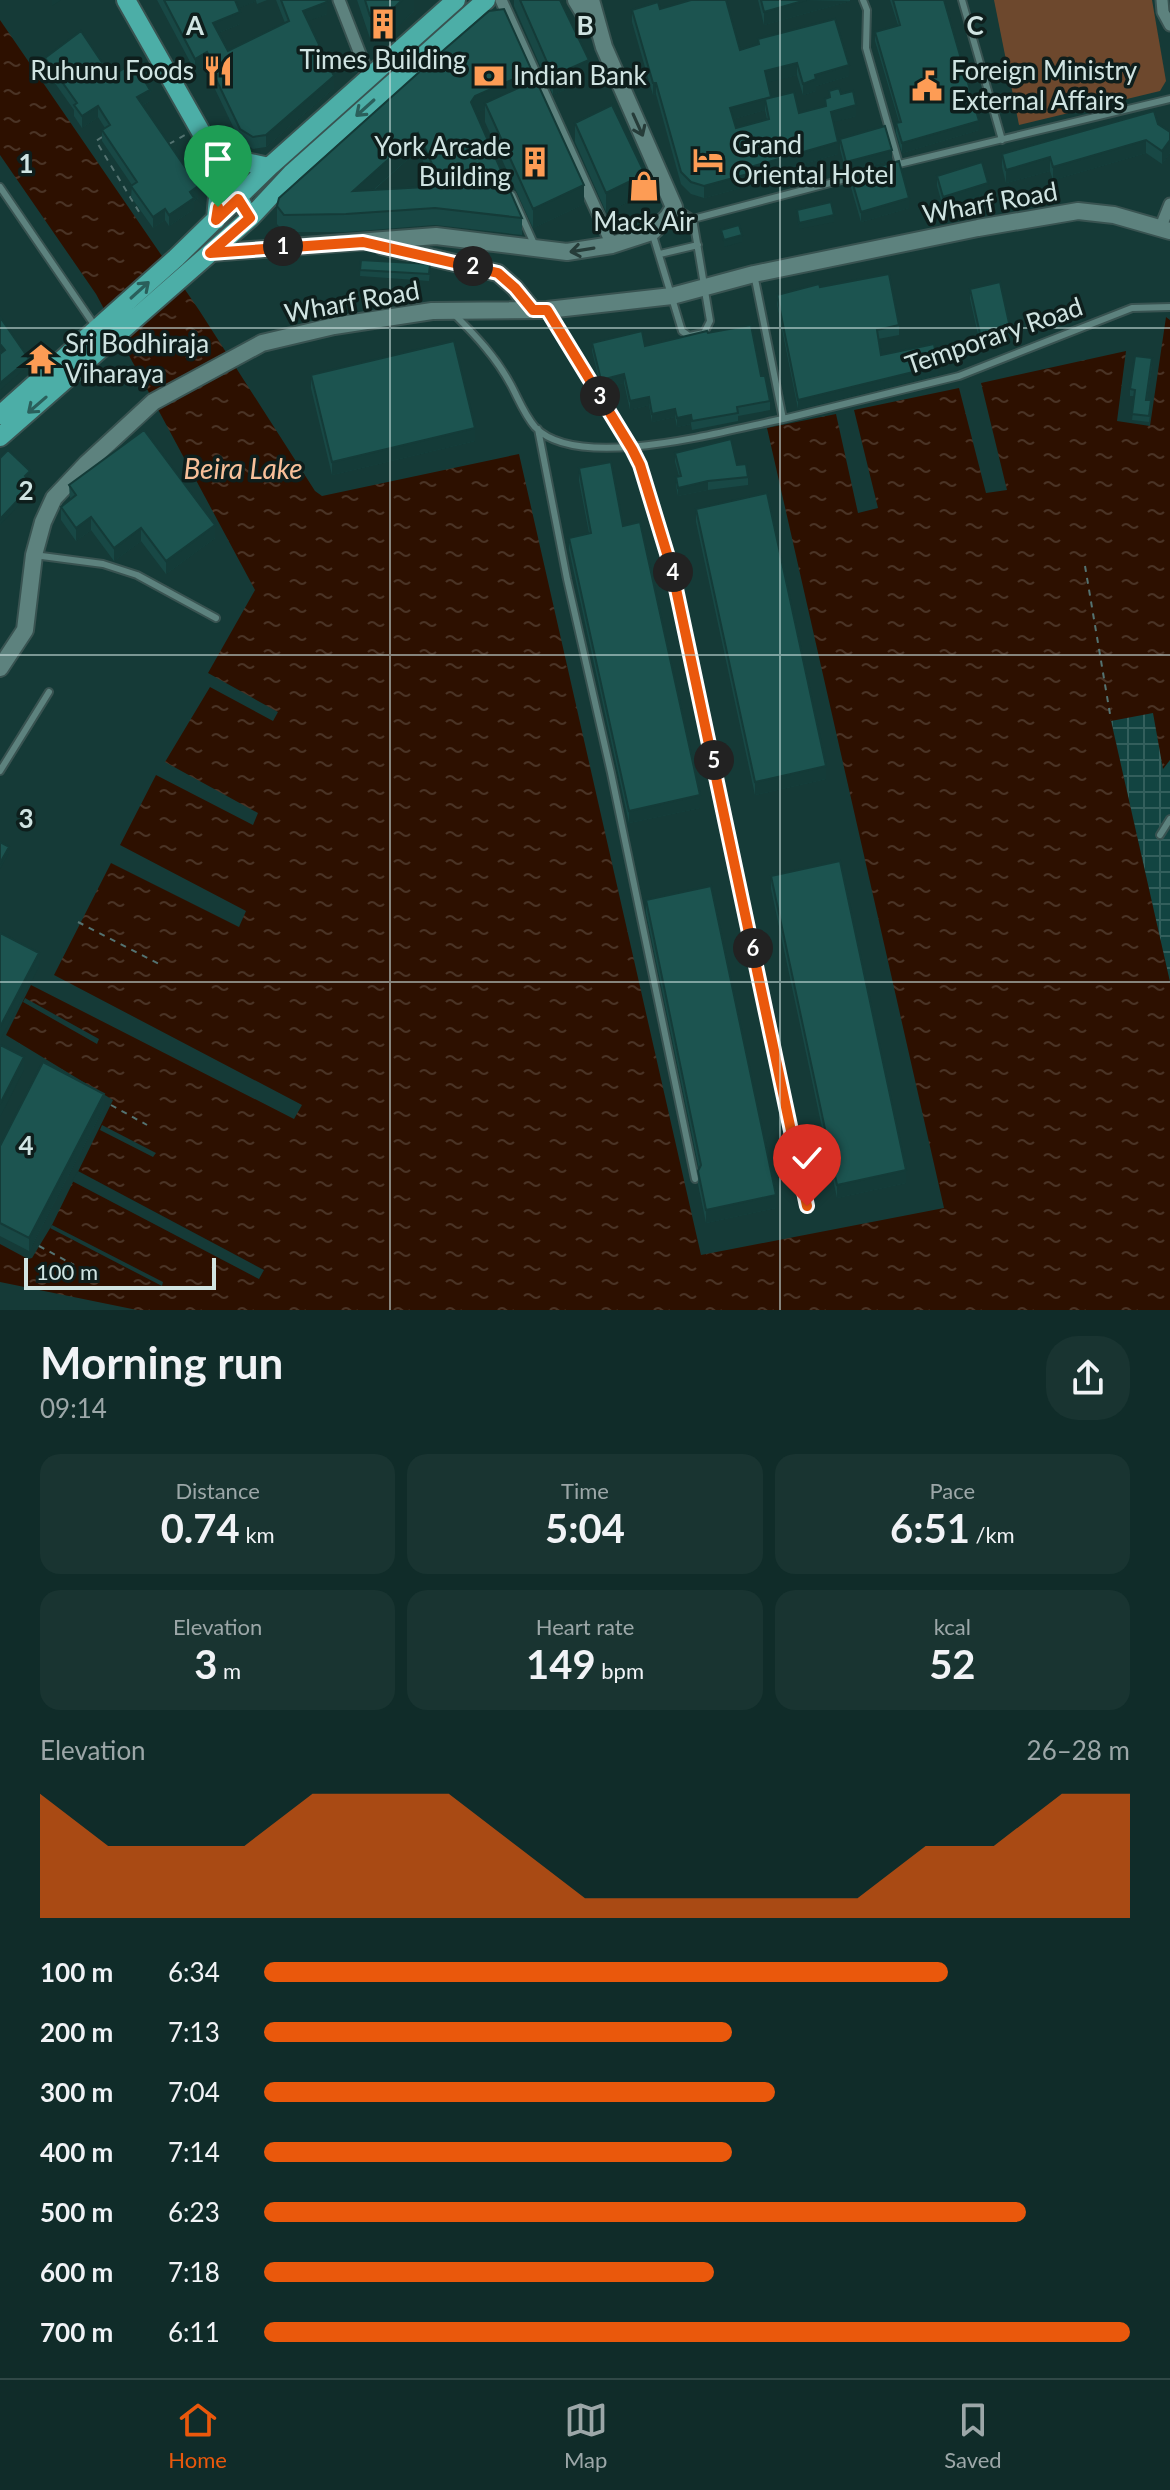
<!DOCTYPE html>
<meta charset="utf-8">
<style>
:root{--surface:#102c29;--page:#193431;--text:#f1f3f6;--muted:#9ca7a8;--line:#304846;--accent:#ea580c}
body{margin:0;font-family:Lato,sans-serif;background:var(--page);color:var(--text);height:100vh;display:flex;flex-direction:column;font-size:30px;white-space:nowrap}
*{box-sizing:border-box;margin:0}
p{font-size:26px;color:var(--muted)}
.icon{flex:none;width:44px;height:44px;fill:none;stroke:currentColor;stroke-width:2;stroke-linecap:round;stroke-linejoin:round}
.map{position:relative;height:1310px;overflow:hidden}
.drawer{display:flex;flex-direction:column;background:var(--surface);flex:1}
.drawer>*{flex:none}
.scale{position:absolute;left:24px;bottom:20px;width:192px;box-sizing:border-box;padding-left:8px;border:4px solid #d0e4e2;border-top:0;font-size:22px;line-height:28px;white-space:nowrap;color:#d0e4e2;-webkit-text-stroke:6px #0e1e1c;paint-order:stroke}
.pin{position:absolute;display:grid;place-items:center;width:68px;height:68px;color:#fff;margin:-82px -34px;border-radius:50% 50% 50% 0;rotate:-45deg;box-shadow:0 0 8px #0007}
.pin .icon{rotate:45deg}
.km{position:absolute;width:40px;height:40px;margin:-20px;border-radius:50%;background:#222;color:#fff;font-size:22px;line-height:40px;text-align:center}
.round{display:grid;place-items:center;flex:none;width:84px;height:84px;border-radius:32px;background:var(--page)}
.summary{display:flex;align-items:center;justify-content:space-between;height:136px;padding:0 40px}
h1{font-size:44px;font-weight:700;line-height:60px}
.stats{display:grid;grid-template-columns:repeat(3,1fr);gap:12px;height:136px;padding:8px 40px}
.stats div{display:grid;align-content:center;border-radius:20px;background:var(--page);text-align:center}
.stats b{font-size:40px;font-weight:700}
.stats small{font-size:22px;font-weight:400}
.stats p{font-size:22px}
.chart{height:224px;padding:16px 40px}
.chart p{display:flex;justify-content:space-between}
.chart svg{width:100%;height:144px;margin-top:8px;fill:var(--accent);opacity:.7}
ul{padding:0 40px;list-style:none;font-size:26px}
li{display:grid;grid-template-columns:128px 96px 1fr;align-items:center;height:60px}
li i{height:20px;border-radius:10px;background:var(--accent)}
.dock{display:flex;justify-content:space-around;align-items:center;height:112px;border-top:2px solid var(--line);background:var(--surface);font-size:22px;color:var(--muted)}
.dock a{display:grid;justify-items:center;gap:4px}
.dock .active{color:var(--accent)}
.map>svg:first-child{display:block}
</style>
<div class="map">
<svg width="1170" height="1310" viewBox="0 0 1170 1310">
<defs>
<pattern id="industrial-grid" width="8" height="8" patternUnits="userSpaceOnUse" patternTransform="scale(2)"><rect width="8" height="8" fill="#124441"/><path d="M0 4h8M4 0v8" fill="none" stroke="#335f5c"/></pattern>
<pattern id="water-ripples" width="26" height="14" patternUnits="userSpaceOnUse" patternTransform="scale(2)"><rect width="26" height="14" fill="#2d1000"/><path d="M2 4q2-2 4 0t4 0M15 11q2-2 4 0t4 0" fill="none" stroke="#4a3325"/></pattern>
</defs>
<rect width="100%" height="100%" fill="#153a37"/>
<path fill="url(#industrial-grid)" d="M1153,712L1164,768L1170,760V982L1111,720Z"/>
<path fill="#6d482d" d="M994,0H1152L1166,81L1160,91L1019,125Z"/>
<path fill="url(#water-ripples)" d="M0,20L199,310L315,491L322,496L519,454L701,1255L944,1208L767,428L836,414L858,513L878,508L854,410L959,388L986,493L1007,490L981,383L1126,351L1117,421L1150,426L1166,317L1170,320V760L1163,769L1153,713L1111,721L1170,982V1310H137L0,1282V1244L28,1259L32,1258L52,1225L113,1100L6,1035L31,985L294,1119L302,1105L54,975L111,863L239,927L246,911L120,845L156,775L253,825L258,813L165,762L210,687L273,721L278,712L208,673L255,590L96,294L0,155Z"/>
<path fill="#153a37" d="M25,998L99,1039L97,1044L23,1002Z
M102,1125L156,1153L153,1157L100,1130Z
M78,1171L264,1270L259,1279L72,1181Z
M52,1225L163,1282L162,1286L50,1228Z"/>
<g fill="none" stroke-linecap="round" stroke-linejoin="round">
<g stroke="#395351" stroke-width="10">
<path id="lane" d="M863,0L867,10L866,48L899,164
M962,0L1002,140
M895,165L1170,99
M0,187L95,326
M512,195L535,246
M677,209L693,219L857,176
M652,232L682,331L689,336L704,333L710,321L693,219
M660,254L698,245
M549,313L640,465L672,570L807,1206
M454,314C476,336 496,357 511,385C519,400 524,414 535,427C578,473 727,430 783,419L754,274
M783,419L959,376L1132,308L1170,307
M538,429L567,579L611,773L695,1179
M34,555L103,564L137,575L216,618
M0,771L49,692
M1160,835L1170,819"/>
</g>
<g stroke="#395351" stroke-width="15">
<path id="street" d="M339,0L369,77
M501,0L612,245
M1162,0L1163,12L1170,25
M1160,229L1170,204"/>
</g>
<g stroke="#395351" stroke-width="20">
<path id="secondary" d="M576,0L593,28
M382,246L498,273L515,288L533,310
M210,253L436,236L567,252L612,245L652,232L668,217L674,207L604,47L591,0
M0,668L25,630L34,555L43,522L54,498L87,463L153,402L262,343L334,326L432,311L547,310L672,296L754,274L978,228L1078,211L1114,215L1170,231"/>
</g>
<g stroke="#395351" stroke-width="22">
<path id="primary" d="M126,0L243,206
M213,148L236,160L269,167
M213,161L218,197L216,220
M0,415L176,258L269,167L456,0
M0,437L250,218L292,173L486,0"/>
</g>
<path stroke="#547371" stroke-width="2" stroke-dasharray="6 6" stroke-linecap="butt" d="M102,137L96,141L141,215
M169,144L185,135
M1085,566L1111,720
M78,922L159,964
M111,1105L147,1125
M39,1246L74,1265"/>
<use href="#lane" stroke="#5d827e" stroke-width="6"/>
<use href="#street" stroke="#5d827e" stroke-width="11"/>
<use href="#secondary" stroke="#5d827e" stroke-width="16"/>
<use href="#primary" stroke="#4caea7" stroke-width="18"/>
</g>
<path fill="#184845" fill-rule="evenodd" d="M157,0H267L257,4L256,1L238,8L240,24L218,33L228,51L285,23L276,0H326L327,14L307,21L334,88L266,147L253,149L240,141L213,85V75L207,64L195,71Z
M357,0H414V11L384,40L375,42L370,38Z
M514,0H560L589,79L553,95L514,6Z
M758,0H850V1L764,25Z
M890,0H944L979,130L902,153L896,133V123L899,122L875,41V32L898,25Z
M660,9L740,50L758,45V39L849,76L816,86V91L803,95L797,75L767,82L771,98L799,113L825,106V99L829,97V91L841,94L856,116L833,122L838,154L748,180V186L704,198L691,194L681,184L656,94L653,95L632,22V10ZM765,110L767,119L736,128L733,119Z
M45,58L111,76L153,90L150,92V101L143,105L198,198L194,201V209L169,226L165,220L153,228L131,197L132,185L102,141V130L105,128L98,117L82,128L74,116V110L45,69Z
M532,82L584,204L533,228L485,122V109L476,113L522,218V235L435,225L346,232H284L277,224V206L279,198ZM418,150L434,186L374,190Z
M575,123L645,194L606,212L575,142Z
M1158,124L1170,132V153L1162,164L1146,153L1053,180L1050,171L1006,183L1002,167V154Z
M840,139L892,160L846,172L840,149Z
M850,174L909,208L861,222L850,184Z
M937,176L988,193L943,207L937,186Z
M361,260L430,271L429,281L360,276Z
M820,287L899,325V335L878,339L881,355L938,375L798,409L777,304V295Z
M970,289L1011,342L981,348L970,299Z
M708,333L761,376L770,401V410L738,416V421L692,430L691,424L677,427L675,417L652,422L649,405L630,410L624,383L601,388L592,351V343L645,346Z
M1152,365L1147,400L1151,407L1149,422L1132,420L1135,396H1130V389Z
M311,375L475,441L332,475L311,388Z
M675,453L737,465L748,477V485L708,490L678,496L676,486V477L679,476L675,462Z
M579,468L623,526L700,808L629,823L569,550V538L589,533L579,481Z
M69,485L215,538L166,574L141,541L114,561L91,530L76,541L61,520V507L70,500Z
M696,509L826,779L755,795L696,522Z
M771,876L906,1183L837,1198L771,889Z
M646,900L776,1208L706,1223L698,1184L699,1169L646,913Z
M104,1107L29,1251L0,1236V1146Z"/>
<path fill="#143b38" d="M52,0H61L52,6Z
M234,0H256V1L234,10Z
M402,0H414V11L384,40L375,42V20Z
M806,0L850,1L764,25V12Z
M327,2V14L303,23V11Z
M240,12V24L213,35V23Z
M207,52V64L195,71V59Z
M589,60V79L553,95V76Z
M797,63V75L765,83V71Z
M849,65V76L816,86V91L803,95V84L815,75Z
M532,71V88L485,103V109L475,114L471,102L475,96Z
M334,76V88L266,147V135Z
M153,79V90L150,92V101L137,108V97L146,83Z
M653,83H656V94L653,95Z
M771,97L765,99V110L730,120V108Z
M856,105V116L831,123V112Z
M98,106V117L82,128V116Z
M979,121V130L902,153V143Z
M418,133V150L353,208V191Z
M1146,140V153L1053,180V167Z
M1170,140V153L1162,164V151Z
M838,142V154L748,180V186L704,198V186L747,168Z
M892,150V160L846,172V162Z
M1050,157V171L1006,183V170Z
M645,174V194L606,212V193Z
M988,183V193L943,207V197Z
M584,185V204L533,228V209Z
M198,186V198L194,201V209L169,226V215L190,192Z
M909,198V208L861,222V212Z
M165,209V220L153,228V217Z
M834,215V222L799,229V223Z
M742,235V242L724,247V240Z
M1011,332V342L981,348V338Z
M29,359V365L0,390V383Z
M938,366V375L798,409V400Z
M624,374V383L601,388V380Z
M649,397V405L630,410V401Z
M675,409V417L652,422V414Z
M691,415V424L677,427V418Z
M475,428V441L332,475V462Z
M708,481V490L678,496V488Z
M33,484V490L0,525V519L4,513Z
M91,517V530L76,541V528Z
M215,525V538L166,574V561Z
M141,528V541L114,561V548Z
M826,766V779L755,795V782Z
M700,795V808L629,823V811Z
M9,847V853L0,869V863Z
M39,953V967L0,1040V1027Z
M24,1057V1070L0,1117V1104Z
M104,1094V1107L29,1251V1238Z
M906,1170V1183L837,1198V1185Z
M776,1195V1208L706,1223V1210Z"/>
<path fill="#1c5450" stroke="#143b38" stroke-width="2" fill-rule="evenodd" d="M164,0H235L240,12L213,23L228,51L289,21L281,0H326L327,2L303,11L334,76L266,135L253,137L240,129L213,73L217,71L207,52L195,59Z
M365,0H402L384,18L375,20L370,16Z
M520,0H560L589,60L553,76Z
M691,0H726L740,50L759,44L758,39L835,19L849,65L815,75L816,79L803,84L797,63L765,71L771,97L730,108L736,128L769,119L765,99L794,92L799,113L826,106L825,99L830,97L829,91L839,88L841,94L853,91L856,105L831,112L838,142L747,168L748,174L704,186L691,182L681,172L656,83H653L632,10L658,2L660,9Z
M761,0H806L764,12Z
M893,0H944L979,121L902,143L896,123L901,122L875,32L900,25Z
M504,9L532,71L475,96L471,102L522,218L435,208L346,214L284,215L277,206L279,198L446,48L489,11ZM418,133L442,186L353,191Z
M81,31L111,76L132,64L134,68L144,62L153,79L146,83L150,90L137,97L198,186L190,192L194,198L169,215L165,209L153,217L131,186L137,182L102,130L110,125L98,106L82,116L74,105L77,103L45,58Z
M536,80L584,185L533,209L485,103Z
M612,105L645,174L606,193L575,123Z
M1154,111L1158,124L1170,132V140L1162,151L1146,140L1053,167L1050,157L1006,170L1002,154Z
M885,126L892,150L846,162L840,139Z
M899,161L909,198L861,212L850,174Z
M982,162L988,183L943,197L937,176Z
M831,202L834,215L799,223L797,210Z
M739,225L742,235L724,240L721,230Z
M361,260L430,264L429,274L360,270Z
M889,274L899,325L877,330L881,355L934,344L938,366L798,400L777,295L819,284L820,287Z
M1000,282L1011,332L981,338L970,289Z
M0,317L29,359L0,383V354L5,350L0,344Z
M751,325L761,376H765L770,401L737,407L738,413L692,421L691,415L677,418L675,409L652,414L649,397L630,401L624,374L601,380L592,343L642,331L645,346L707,331L708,333Z
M454,341L475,428L332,462L311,375Z
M1135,356L1152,358L1146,400H1151L1149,416L1132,414L1135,390L1130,389Z
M144,430L215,525L166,561L141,528L114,548L91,517L76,528L61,507L76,495L69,485Z
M731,439L737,465L746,464L748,477L708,481L678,488L676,477L681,476L675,453Z
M8,450L30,471L25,476L33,484L0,519V458Z
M611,462L623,526L640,522L700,795L629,811L569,538L591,533L579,468Z
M767,493L826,766L755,782L696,509Z
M0,842L9,847L0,863Z
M840,861L906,1170L837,1185L771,876Z
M711,886L776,1195L706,1210L698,1171L701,1165L646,900Z
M0,933L39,953L0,1027Z
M0,1045L24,1057L0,1104Z
M43,1062L104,1094L29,1238L0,1223V1146Z"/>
<defs><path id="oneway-shaft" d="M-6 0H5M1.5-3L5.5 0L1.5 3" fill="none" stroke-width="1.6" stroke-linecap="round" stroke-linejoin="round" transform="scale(2)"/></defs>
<g stroke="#2a5f5b">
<use href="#oneway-shaft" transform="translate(365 108) rotate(138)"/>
<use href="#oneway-shaft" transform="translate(140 290) rotate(-42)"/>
<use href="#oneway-shaft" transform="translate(37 405) rotate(139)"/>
</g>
<g stroke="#263c39">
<use href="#oneway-shaft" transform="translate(638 125) rotate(66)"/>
<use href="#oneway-shaft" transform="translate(582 250) rotate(171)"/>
</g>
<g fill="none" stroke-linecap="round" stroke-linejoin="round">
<g stroke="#fff" stroke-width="16">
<path id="route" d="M218,207L216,220L238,199L250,218L210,253L363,242L498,273L515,288L533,310H547L632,449L640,465L672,570L807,1206"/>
</g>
<use href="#route" stroke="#ea580c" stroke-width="10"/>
</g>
<path fill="none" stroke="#d0e4e2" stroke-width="2" stroke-opacity="0.55" d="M390,0V1310M780,0V1310M0,328H1170M0,655H1170M0,982H1170"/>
<defs>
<g id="building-bare" transform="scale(2.4)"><path d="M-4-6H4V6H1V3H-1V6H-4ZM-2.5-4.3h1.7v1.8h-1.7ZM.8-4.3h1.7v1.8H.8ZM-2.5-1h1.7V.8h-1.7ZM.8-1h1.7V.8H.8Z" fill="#fd9c55" stroke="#0e1e1c" stroke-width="2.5" paint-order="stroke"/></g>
<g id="restaurant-bare" transform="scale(2.4)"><path d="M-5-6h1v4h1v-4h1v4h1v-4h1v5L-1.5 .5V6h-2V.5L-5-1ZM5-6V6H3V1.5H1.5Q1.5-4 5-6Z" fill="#fd9c55" stroke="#0e1e1c" stroke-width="2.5" paint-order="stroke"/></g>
<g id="bank-bare" transform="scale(2.4)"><path d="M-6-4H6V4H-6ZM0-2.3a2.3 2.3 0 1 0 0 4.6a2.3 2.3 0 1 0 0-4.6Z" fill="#fd9c55" stroke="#0e1e1c" stroke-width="2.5" paint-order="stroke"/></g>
<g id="civic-bare" transform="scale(2.4)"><path d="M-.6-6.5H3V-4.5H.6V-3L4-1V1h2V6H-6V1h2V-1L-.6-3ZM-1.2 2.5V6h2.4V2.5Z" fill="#fd9c55" stroke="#0e1e1c" stroke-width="2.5" paint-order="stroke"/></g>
<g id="hotel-bare" transform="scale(2.4)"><path d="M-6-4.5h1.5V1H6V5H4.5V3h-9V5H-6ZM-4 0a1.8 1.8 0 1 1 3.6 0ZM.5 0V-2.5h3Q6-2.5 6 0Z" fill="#fd9c55" stroke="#0e1e1c" stroke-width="2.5" paint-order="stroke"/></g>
<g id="shop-bare" transform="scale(2.4)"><path d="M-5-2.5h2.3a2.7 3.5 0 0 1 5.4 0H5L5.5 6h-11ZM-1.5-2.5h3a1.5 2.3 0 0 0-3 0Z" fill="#fd9c55" stroke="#0e1e1c" stroke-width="2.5" paint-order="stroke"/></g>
<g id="temple-bare" transform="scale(2.4)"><path d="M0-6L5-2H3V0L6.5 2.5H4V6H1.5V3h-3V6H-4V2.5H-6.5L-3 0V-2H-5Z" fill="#fd9c55" stroke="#0e1e1c" stroke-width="2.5" paint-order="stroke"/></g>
</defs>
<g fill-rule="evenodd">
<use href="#building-bare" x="383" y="24"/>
<use href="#restaurant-bare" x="218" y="71"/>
<use href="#bank-bare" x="489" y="76"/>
<use href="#civic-bare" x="927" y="86"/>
<use href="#hotel-bare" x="708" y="160"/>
<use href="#building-bare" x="535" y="162"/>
<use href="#shop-bare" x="644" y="186"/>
<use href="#temple-bare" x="41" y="359"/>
</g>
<g text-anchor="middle" stroke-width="7" stroke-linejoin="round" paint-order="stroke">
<g font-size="26" fill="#d0e4e2" stroke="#0e1e1c" text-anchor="start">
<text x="383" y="69" text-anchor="middle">Times Building</text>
<text x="194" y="80" text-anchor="end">Ruhunu Foods</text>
<text x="951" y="80">Foreign Ministry<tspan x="951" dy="30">External Affairs</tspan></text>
<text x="513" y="85">Indian Bank</text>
<text x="732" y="154">Grand<tspan x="732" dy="30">Oriental Hotel</tspan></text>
<text x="511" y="156" text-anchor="end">York Arcade<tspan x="511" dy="30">Building</tspan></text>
<text x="644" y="231" text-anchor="middle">Mack Air</text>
<text x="65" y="353">Sri Bodhiraja<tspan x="65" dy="30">Viharaya</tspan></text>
</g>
<g font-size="26" fill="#d0e4e2" stroke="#0e1e1c">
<text transform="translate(990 203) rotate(-10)" y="9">Wharf Road</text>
<text transform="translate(352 302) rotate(-10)" y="9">Wharf Road</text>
<text transform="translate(994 336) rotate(-19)" y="9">Temporary Road</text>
</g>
<g font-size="28" font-style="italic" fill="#f7bf99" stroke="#0e1e1c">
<text x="243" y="479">Beira Lake</text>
</g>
</g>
<g font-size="26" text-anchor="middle" font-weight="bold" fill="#d0e4e2" stroke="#0e1e1c" stroke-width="7" stroke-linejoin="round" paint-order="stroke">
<text x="195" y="35">A</text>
<text x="585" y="35">B</text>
<text x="975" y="35">C</text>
<text x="26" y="173">1</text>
<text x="26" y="500">2</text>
<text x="26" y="828">3</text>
<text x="26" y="1155">4</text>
</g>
</svg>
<div class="scale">100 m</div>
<div class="pin" style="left:218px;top:207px;background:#1e9e55"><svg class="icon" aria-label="arrive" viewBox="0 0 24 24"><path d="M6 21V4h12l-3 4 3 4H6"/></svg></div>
<div class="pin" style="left:807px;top:1206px;background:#d93025"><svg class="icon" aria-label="check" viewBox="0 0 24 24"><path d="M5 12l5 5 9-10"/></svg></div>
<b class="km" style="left:283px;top:246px">1</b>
<b class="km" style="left:473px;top:266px">2</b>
<b class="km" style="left:600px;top:396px">3</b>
<b class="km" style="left:673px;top:572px">4</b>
<b class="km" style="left:714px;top:760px">5</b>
<b class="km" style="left:753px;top:948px">6</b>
</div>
<section class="drawer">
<div class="summary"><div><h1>Morning run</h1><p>09:14</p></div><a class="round"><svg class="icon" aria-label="share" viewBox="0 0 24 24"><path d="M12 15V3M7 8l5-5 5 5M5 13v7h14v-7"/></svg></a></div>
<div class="stats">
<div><p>Distance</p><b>0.74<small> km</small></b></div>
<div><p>Time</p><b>5:04</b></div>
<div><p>Pace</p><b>6:51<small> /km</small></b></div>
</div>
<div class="stats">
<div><p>Elevation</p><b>3<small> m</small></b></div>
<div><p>Heart rate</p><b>149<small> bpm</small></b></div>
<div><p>kcal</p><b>52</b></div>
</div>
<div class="chart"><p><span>Elevation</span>26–28 m</p>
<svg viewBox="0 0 160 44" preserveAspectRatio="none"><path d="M0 44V6L10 22L20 22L30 22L40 6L50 6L60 6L70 22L80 38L90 38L100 38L110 38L120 38L130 22L140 22L150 6L160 6V44z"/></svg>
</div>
<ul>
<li><b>100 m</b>6:34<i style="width:79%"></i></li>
<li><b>200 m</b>7:13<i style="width:54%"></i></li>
<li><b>300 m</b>7:04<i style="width:59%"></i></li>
<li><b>400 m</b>7:14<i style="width:54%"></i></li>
<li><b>500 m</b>6:23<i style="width:88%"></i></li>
<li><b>600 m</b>7:18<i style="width:52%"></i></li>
<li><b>700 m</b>6:11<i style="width:100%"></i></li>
</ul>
</section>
<nav class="dock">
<a class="active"><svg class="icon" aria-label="home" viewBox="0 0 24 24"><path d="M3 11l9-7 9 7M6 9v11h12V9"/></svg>Home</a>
<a><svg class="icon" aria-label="map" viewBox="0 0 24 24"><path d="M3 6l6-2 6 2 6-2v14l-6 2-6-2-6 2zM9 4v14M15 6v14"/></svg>Map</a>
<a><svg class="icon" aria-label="saved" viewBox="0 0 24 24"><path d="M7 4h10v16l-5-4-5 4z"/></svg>Saved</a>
</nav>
